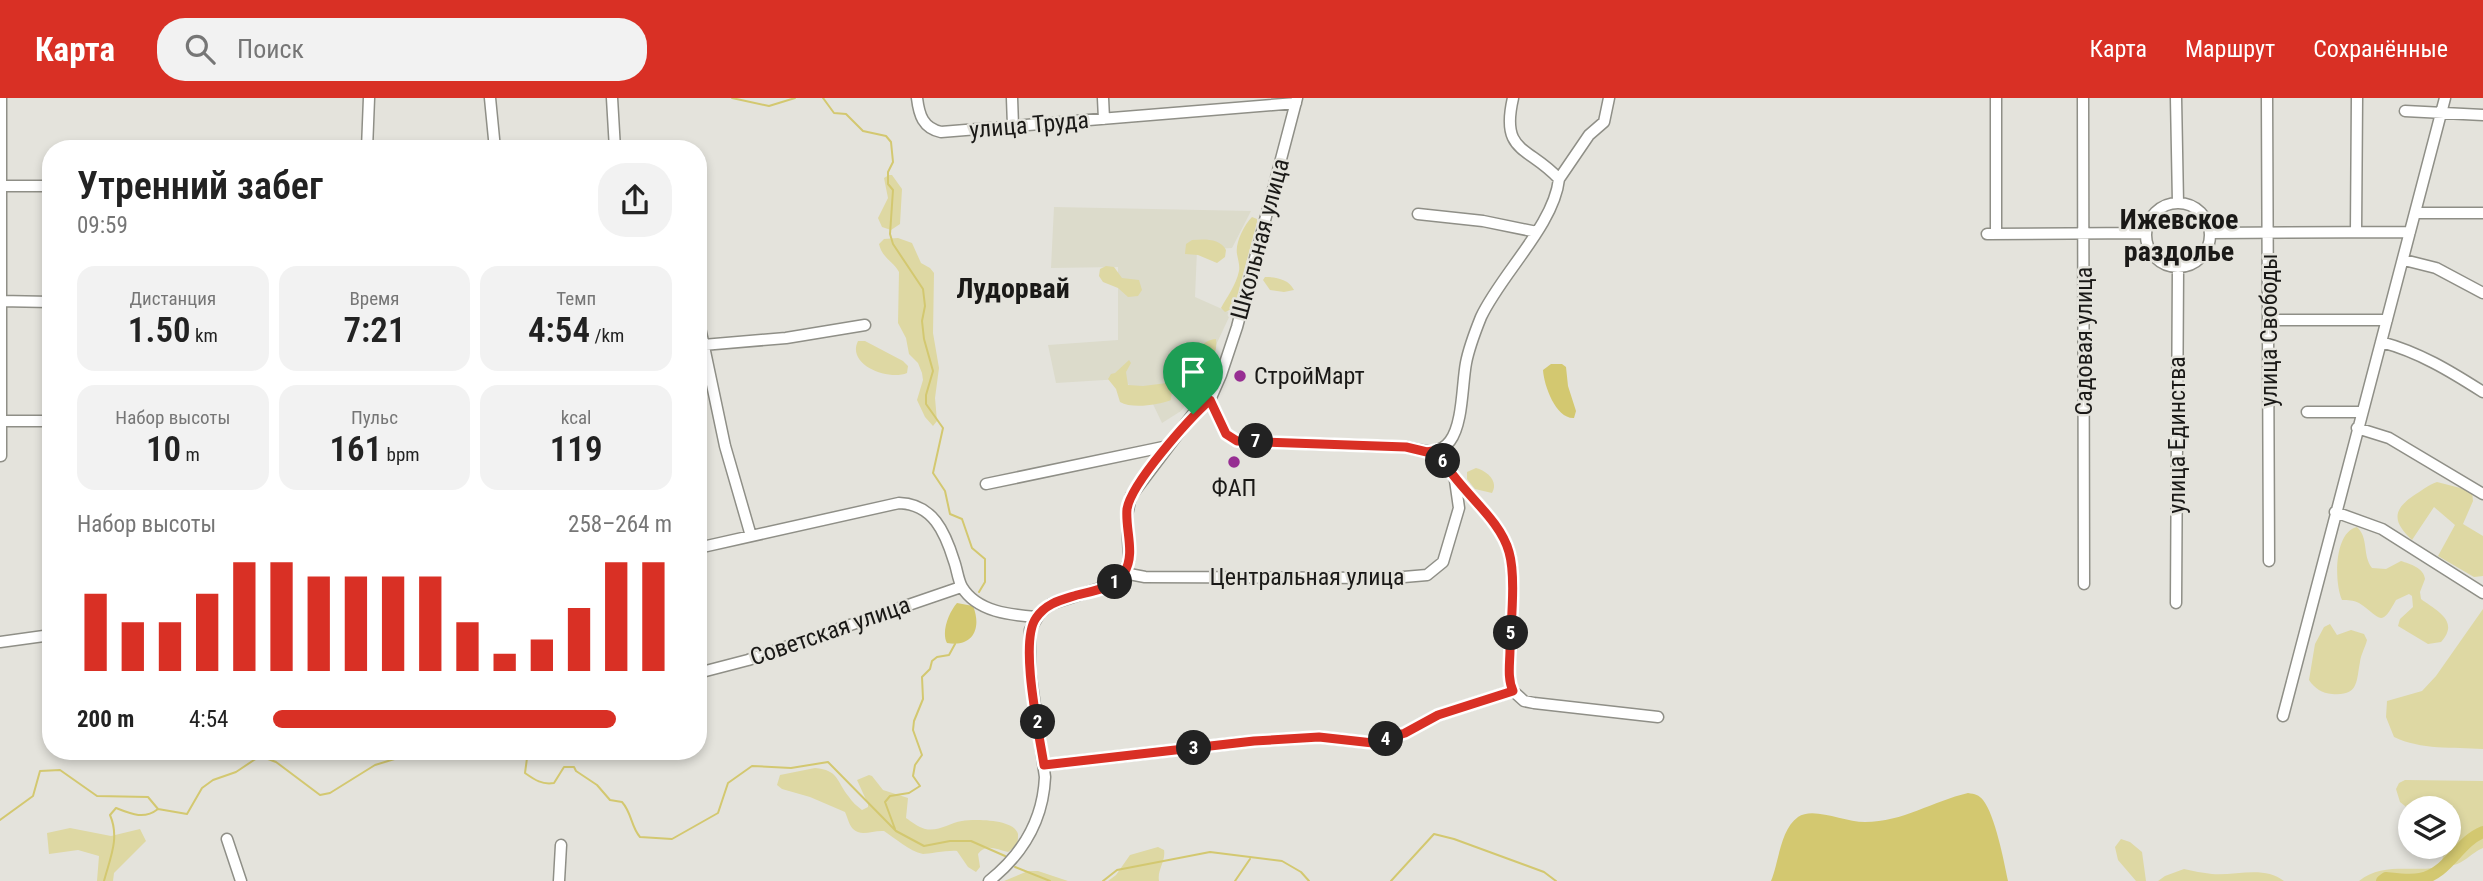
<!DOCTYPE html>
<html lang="ru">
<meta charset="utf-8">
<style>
:root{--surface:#fff;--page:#f2f2f2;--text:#222;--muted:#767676;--accent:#d93025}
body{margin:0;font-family:"Roboto Condensed",sans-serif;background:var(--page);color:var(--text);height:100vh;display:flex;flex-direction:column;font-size:26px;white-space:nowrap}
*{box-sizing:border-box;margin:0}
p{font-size:23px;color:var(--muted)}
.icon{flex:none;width:38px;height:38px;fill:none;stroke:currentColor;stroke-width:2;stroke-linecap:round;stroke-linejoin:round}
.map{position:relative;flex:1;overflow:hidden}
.panel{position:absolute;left:42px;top:42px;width:665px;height:620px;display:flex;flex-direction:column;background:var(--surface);border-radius:28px;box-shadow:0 4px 10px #0003}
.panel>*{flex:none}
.fabs{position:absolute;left:2398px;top:698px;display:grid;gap:14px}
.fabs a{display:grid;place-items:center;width:63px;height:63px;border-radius:50%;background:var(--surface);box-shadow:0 4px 10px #0003;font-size:35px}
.pin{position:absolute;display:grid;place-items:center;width:60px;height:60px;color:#fff;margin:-72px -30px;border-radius:50% 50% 50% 0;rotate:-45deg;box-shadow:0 0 7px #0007}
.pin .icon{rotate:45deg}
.km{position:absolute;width:35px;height:35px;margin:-18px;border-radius:50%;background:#222;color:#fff;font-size:19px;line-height:35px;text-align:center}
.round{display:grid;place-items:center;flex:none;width:74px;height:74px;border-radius:28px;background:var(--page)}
.head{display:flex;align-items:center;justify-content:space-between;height:119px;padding:0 35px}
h1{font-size:38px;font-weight:600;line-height:52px}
.stats{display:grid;grid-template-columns:repeat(3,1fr);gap:10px;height:119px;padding:7px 35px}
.stats div{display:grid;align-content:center;border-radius:18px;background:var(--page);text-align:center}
.stats b{font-size:35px;font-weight:600}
.stats small{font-size:19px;font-weight:400}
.stats p{font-size:19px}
.chart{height:196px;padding:14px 35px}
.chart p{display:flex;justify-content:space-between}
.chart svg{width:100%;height:126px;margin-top:7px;stroke:var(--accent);stroke-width:6}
ul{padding:0 35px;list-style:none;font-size:23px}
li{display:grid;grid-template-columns:112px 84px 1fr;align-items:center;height:52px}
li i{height:18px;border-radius:9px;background:var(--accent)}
header{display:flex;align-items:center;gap:42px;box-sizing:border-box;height:98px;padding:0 35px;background:var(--accent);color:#fff}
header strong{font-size:33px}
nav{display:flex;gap:38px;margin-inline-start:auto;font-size:24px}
.search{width:490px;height:63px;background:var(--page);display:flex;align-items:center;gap:18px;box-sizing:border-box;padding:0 24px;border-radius:28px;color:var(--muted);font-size:26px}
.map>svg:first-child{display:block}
</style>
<header>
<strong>Карта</strong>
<div class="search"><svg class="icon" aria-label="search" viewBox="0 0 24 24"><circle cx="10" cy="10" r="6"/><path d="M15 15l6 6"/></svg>Поиск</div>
<nav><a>Карта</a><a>Маршрут</a><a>Сохранённые</a></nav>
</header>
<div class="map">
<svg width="2483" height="783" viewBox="0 0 2483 783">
<rect width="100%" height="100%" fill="#e4e3dc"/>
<path fill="#dcdbcb" d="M1054,109L1251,113L1232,150L1197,152L1195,199L1231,215L1192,298L1181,313L1162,325L1152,304L1121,281L1056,285L1048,247L1118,242V169L1051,170Z"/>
<path fill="#ded8a3" d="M889,77H892L902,91L900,126L891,132L882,129L878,120L888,100L884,80Z
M1252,119L1257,121V124L1234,210L1225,214L1221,210C1227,199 1236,187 1239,173C1240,167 1238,162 1237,156C1235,145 1244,127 1252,119Z
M898,140L912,145L921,165L930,170L934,175L933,235L939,270L935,300L937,323L933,328L925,319L917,302L923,282L922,275L918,265L909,256L906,240L898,225L899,174C893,163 882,160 879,146L884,141Z
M1192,142C1204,141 1220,140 1226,152L1225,159L1217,165L1198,157L1185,156L1186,146Z
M1106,168L1114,169L1122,180L1139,182L1142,192L1138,198L1128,199L1118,190L1103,184L1099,178L1100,171Z
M1265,179C1276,179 1289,181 1294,192L1284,194L1270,192L1263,182Z
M1216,241C1218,255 1210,269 1200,279L1194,277C1191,261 1199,242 1216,241Z
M858,243H865L903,263L908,268L907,275C889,283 846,267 858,243Z
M1129,262L1131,265L1126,274L1128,287L1143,288L1167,285L1172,291L1171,302C1158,307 1132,311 1120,304L1116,291L1108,281L1111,276L1115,275Z
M1476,370C1487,373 1499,383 1492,395L1475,391L1467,381V374Z
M2437,384L2472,393L2473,403L2463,426L2483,438V478L2474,479L2438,458L2455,427L2434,409L2412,442C2394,425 2391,413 2413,398C2421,393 2428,387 2437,384Z
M2357,429C2369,440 2362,457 2372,470L2386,471L2401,463C2410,466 2424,470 2425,481L2420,494L2421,501C2437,513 2460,523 2441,544L2428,546L2398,528L2400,521L2413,509L2412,498L2409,496L2396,502C2380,532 2380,518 2359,505C2353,502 2348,502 2342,502C2334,484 2334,434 2357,429Z
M2483,511V651C2453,649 2421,652 2394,639L2386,619L2387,603L2422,593L2436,578Z
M2330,526L2337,537L2351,532L2364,536L2367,542C2365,550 2361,556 2360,564C2356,584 2359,598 2332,596C2322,595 2315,591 2309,582L2315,546L2324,529Z
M815,670C839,672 836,683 849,699C852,704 857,708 862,712L868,709V706L857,682L869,677L872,678L883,692L908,700L906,720C912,724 918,729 925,731C939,734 949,725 962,723C975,721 1014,721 1018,736C1018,738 1018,745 1017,747L1008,754C996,751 986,745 978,756L980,769L976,774L968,769L957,753C948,752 929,756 923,756C909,753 895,740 884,733C873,732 861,739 853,731C849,727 847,718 845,714L810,699L782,691L777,687L780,677Z
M2405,682L2483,683V750C2470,755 2461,770 2446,767L2442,763L2445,749H2448V710H2410V712L2400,704L2396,691L2399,685Z
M70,730L111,738L140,731L146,743L114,775L113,783H97L99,758L78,752L49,756L47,735Z
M2121,741L2130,744L2142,754L2146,783H2136L2118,762L2115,749Z
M1158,749L1164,752C1166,763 1157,772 1159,783H1108L1116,777L1130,757Z
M2434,770L2440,774L2429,783H2359C2381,765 2408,773 2434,770Z
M2184,771C2193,773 2203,775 2212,776C2236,778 2264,767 2284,783H2158L2165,778Z
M1028,773H1038L1068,783H1004Z"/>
<path fill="#d3c870" d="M1551,266H1562L1566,269L1568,288L1576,313L1574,320C1556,321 1544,288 1543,272Z
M957,505L973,508C982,530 973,550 947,545C941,534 949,514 957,505Z
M1968,695C1975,696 1979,697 1983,702C1995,717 2004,763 2008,783H1771C1779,764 1780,732 1798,719C1813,708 1844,724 1865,724C1903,724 1933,703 1968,695Z"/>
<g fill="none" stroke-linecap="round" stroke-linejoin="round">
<path stroke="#d3c870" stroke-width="2" d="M732,0L769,8L795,0
M823,0L834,15L846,16L863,33L886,38L891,44L893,64L888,74V86L893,92L890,136L893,146L923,191L925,208L922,223L924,241L933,273L926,297V306L943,330L933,375L945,393L950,416L962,421L972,450L985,461V484L979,494
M528,653L525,675C535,682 542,687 554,685L564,669H574L576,673L597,687L610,702L622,704C632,715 631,729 640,739L672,741L718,715L728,685L752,668L791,670L828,664L896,733L924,748L950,743H971L1005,758
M0,722L33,698L40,673L60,672L97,698L148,699L158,711L187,716L202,690L213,682L236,674L260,658L276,664L320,697L330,695L375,667L421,653
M895,731L885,704L890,698L909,695L920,688L913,678L915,667L922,657L913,632L914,623L923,601L922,579L930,571L932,563L937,559L949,557L955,546
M1015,769L1050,783
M104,783C110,760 120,740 110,717L116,710C131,716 144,722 158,711
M1103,783L1117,772L1210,754L1282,763L1301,774L1309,783
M1235,783L1250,761
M1391,783L1434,736L1454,741L1544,774L1556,783
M2429,783L2430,777"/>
<path stroke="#d3c870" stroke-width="12" d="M2382,783L2386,780C2396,781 2409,783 2420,781C2448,776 2458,744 2483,734"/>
<g stroke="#8f8f87" stroke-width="13">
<path id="minor" d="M490,0L495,51
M612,0L615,51
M917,0C919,17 923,30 941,34L1296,5
M1012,0L1013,28
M1103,0L1104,21
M2083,0L2084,486
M2176,0L2178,105
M2267,0L2269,463
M2405,13L2483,17
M367,51L369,0
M1559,81L1589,37L1604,24L1609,0
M0,88H51
M2146 137a32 32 0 1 1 64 0a32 32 0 1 1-64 0Z
M2415,115H2483
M1418,116L1483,123L1537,134
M2356,134L2357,0
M2210,135L2410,134
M1987,136L2145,135
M1996,136V0
M2404,162L2436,170L2483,195
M0,203L51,204
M698,220L725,348L751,438
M2269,222H2387
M2381,244C2419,254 2450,273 2483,294
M703,247L786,240L865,227
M1210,302L1226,336L1237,343L1406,349C1422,352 1438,359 1450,343C1463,326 1462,286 1466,265C1469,249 1475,234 1481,219C1501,176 1554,127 1559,81C1529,48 1500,56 1513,0
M2307,314H2362
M0,323H51
M2357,330L2389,340L2483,396
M1438,352C1454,390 1499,417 1509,454C1516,478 1511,524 1510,551C1510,565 1507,580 1513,593
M1,358V0
M986,386L1168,348
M2335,414L2382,431L2483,495
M698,450L899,405C933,406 945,434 954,463C957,471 958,482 962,489C977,514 1011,517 1036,519
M1124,475L1145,479L1392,480L1427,477L1443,464L1459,410L1455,382
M2176,505L2178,169
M0,544L51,537
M698,575L748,562L961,489
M2283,618L2445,0
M1044,667L1254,643L1319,639L1373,645L1405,635L1438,617L1513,593L1524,603L1534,605L1658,619
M227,741L241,783
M559,783L561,747
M989,783C1023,756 1043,723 1045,679L1030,573V532L1040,515L1051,506L1110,487L1124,475L1129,462L1127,417L1131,398L1193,316L1210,302L1221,277L1237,229L1297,0"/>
</g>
<use href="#minor" stroke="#fff" stroke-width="10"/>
</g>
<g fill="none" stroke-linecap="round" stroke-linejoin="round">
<g stroke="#fff" stroke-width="14">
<path id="route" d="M1210,302L1226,336L1237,343L1406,349L1427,354L1438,352C1454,390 1499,417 1509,454C1516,478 1511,524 1510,551C1510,565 1507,580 1513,593L1438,617L1405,635L1373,645L1319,639L1254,643L1044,667C1039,635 1019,544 1036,520C1046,505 1061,502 1077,497C1093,493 1115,490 1124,475C1136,456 1125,432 1127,411C1131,385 1190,320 1210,302Z"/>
</g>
<use href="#route" stroke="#d93025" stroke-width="9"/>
</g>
<g fill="#972e92" stroke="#e4e3dc" stroke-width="2.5">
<circle cx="1240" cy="278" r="7"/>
<circle cx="1234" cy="364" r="7"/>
</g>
<g text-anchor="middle" stroke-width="5" stroke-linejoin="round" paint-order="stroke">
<g font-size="24" fill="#1a1917" stroke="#e4e3dc">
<text transform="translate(1029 27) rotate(-5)" y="8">улица Труда</text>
<text transform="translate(1260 141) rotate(-75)" y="8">Школьная улица</text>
<text transform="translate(2269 232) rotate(-90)" y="8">улица Свободы</text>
<text transform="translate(2084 243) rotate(-90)" y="8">Садовая улица</text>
<text transform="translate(2177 337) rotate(-90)" y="8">улица Единства</text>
<text x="1307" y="487">Центральная улица</text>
<text transform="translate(830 533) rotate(-19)" y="8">Советская улица</text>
</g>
<g font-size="24" fill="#1a1917" stroke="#e4e3dc" text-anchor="start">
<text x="1254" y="286">СтройМарт</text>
<text x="1234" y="398" text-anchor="middle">ФАП</text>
</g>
<g font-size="28" font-weight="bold" fill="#1a1917" stroke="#e4e3dc">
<text x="2179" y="131">Ижевское<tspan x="2179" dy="32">раздолье</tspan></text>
<text x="1013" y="200">Лудорвай</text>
</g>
</g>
</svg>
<div class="fabs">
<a><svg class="icon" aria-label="layers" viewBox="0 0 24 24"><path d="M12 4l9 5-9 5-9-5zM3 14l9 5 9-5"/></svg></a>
</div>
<div class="pin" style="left:1193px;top:316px;background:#1e9e55"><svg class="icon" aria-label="arrive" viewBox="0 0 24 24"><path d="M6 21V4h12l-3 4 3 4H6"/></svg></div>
<b class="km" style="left:1115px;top:484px">1</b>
<b class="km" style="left:1038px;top:624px">2</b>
<b class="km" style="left:1194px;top:650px">3</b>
<b class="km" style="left:1386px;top:641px">4</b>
<b class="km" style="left:1511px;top:535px">5</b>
<b class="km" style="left:1443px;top:363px">6</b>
<b class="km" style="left:1256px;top:343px">7</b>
<section class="panel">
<div class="head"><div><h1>Утренний забег</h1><p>09:59</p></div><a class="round"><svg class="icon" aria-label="share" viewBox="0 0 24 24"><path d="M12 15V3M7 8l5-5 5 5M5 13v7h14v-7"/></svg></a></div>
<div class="stats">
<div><p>Дистанция</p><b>1.50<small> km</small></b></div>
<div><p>Время</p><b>7:21</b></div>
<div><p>Темп</p><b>4:54<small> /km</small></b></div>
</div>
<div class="stats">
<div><p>Набор высоты</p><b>10<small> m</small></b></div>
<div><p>Пульс</p><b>161<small> bpm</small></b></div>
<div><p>kcal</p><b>119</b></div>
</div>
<div class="chart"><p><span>Набор высоты</span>258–264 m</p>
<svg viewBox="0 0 160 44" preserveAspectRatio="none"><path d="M5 44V17M15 44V27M25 44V27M35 44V17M45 44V6M55 44V6M65 44V11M75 44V11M85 44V11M95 44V11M105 44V27M115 44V38M125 44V33M135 44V22M145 44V6M155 44V6"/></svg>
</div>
<ul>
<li><b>200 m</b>4:54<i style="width:86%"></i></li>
</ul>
</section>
</div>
